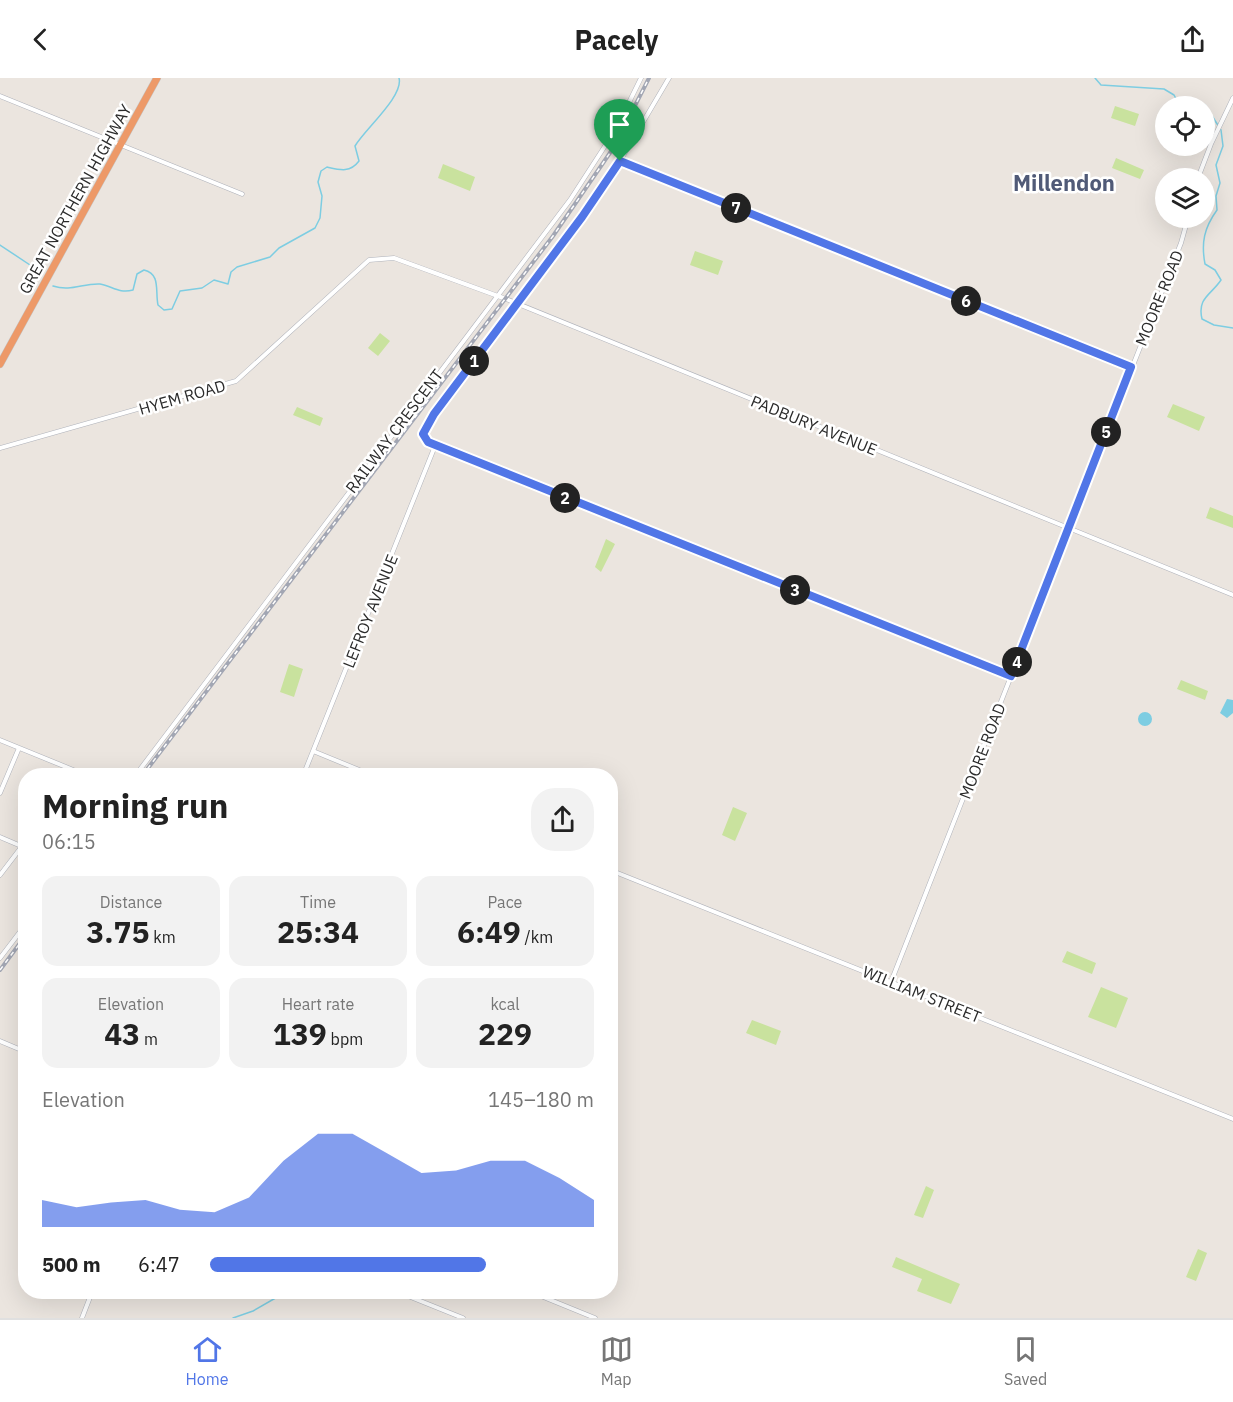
<!DOCTYPE html>
<meta charset="utf-8">
<style>
:root{--surface:#fff;--page:#f2f2f2;--text:#222;--muted:#767676;--line:#e0e0e0;--accent:#5176e7}
body{margin:0;font-family:"IBM Plex Sans",sans-serif;background:var(--page);color:var(--text);height:100vh;display:flex;flex-direction:column;font-size:22px;white-space:nowrap}
*{box-sizing:border-box;margin:0}
p{font-size:20px;color:var(--muted)}
.icon{flex:none;width:33px;height:33px;fill:none;stroke:currentColor;stroke-width:2;stroke-linecap:round;stroke-linejoin:round}
.map{position:relative;flex:1;overflow:hidden}
.side{position:absolute;left:18px;top:690px;width:600px;height:531px;display:flex;flex-direction:column;background:var(--surface);border-radius:24px;box-shadow:0 6px 24px #0002}
.side>*{flex:none}
.controls{position:absolute;left:1155px;top:18px;display:grid;gap:12px}
.controls a{display:grid;place-items:center;width:60px;height:60px;border-radius:50%;background:var(--surface);box-shadow:0 6px 24px #0002;font-size:30px}
.pin{position:absolute;display:grid;place-items:center;width:51px;height:51px;color:#fff;margin:-62px -26px;border-radius:50% 50% 50% 0;rotate:-45deg;box-shadow:0 0 6px #0007}
.pin .icon{rotate:45deg}
.km{position:absolute;width:30px;height:30px;margin:-15px;border-radius:50%;background:#222;color:#fff;font-size:16px;line-height:30px;text-align:center}
.round{display:grid;place-items:center;flex:none;width:63px;height:63px;border-radius:24px;background:var(--page)}
.head{display:flex;align-items:center;justify-content:space-between;height:102px;padding:0 24px}
h1{font-size:33px;font-weight:700;line-height:45px}
.metrics{display:grid;grid-template-columns:repeat(3,1fr);gap:9px;height:102px;padding:6px 24px}
.metrics div{display:grid;align-content:center;border-radius:15px;background:var(--page);text-align:center}
.metrics b{font-size:30px;font-weight:700}
.metrics small{font-size:16px;font-weight:400}
.metrics p{font-size:16px}
.chart{height:168px;padding:12px 24px}
.chart p{display:flex;justify-content:space-between}
.chart svg{width:100%;height:108px;margin-top:6px;fill:var(--accent);opacity:.7}
ul{padding:0 24px;list-style:none;font-size:20px}
li{display:grid;grid-template-columns:96px 72px 1fr;align-items:center;height:45px}
li i{height:15px;border-radius:8px;background:var(--accent)}
header{display:flex;justify-content:space-between;align-items:center;height:78px;padding:0 24px;background:var(--surface);font-size:27px;font-weight:700}
.tab-bar{display:flex;justify-content:space-around;align-items:center;height:84px;border-top:2px solid var(--line);background:var(--surface);font-size:16px;color:var(--muted)}
.tab-bar a{display:grid;justify-items:center;gap:3px}
.tab-bar .on{color:var(--accent)}
.map>svg:first-child{display:block}
</style>
<header><svg class="icon" aria-label="back" viewBox="0 0 24 24"><path d="M15 5l-7 7 7 7"/></svg>Pacely<svg class="icon" aria-label="share" viewBox="0 0 24 24"><path d="M12 15V3M7 8l5-5 5 5M5 13v7h14v-7"/></svg></header>
<div class="map">
<svg width="1233" height="1240" viewBox="0 0 1233 1240">
<rect width="100%" height="100%" fill="#ebe5df"/>
<path fill="#c9e29e" d="M1115,28L1139,36L1135,48L1111,40Z
M1116,80L1144,92L1140,101L1112,90Z
M443,86L475,99L470,113L438,100Z
M695,173L723,183L718,197L690,187Z
M380,255L390,263L378,278L368,270Z
M1173,326L1205,339L1199,353L1167,339Z
M297,329L323,340L320,348L293,337Z
M1210,429L1233,438V450L1206,440Z
M606,461L615,466L601,494L595,489Z
M289,586L303,591L294,619L280,614Z
M1181,602L1208,613L1205,622L1177,611Z
M733,729L747,735L735,763L722,757Z
M1067,873L1096,885L1092,896L1062,884Z
M1101,909L1128,920L1116,950L1088,939Z
M752,942L781,953L776,967L746,955Z
M926,1108L934,1112L923,1140L914,1137Z
M1198,1171L1207,1175L1196,1203L1186,1199Z
M896,1179L960,1206L951,1226L917,1213L922,1201L892,1189Z"/>
<path fill="#7dcde2" d="M1227,621L1233,622V635L1227,640L1220,635Z
M1138 641a7 7 0 1 1 14 0a7 7 0 1 1-14 0Z"/>
<g fill="none" stroke-linecap="round" stroke-linejoin="round">
<path stroke="#7dcde2" stroke-width="1.5" d="M1095,0L1101,7L1164,11L1174,17L1180,28
M1193,28L1200,25L1205,27L1221,52L1223,68L1216,87L1220,105L1216,118L1217,132C1204,150 1201,165 1205,186L1215,192L1221,202C1211,217 1197,220 1202,241L1214,247L1233,250
M0,167L36,191
M53,208C71,214 83,205 100,206C112,208 119,216 133,212L137,196L144,192C161,196 155,213 158,227L164,232L172,231L180,213L202,210L214,202L228,206L231,194L237,189L270,179L279,170L315,150L320,140L322,118L318,104L321,93L327,89C340,92 350,95 359,83L355,68C365,51 404,18 399,0
M233,1240L253,1233L286,1214"/>
<g stroke="#afb2ba" stroke-width="5">
<path id="street" d="M669,0L620,83L582,139L434,336L423,356L428,364L1011,598
M0,18L242,116
M620,83L1131,289
M1198,100L1211,66L1233,20
M0,370L236,303L369,182L394,180L506,221L1233,517
M0,662L88,698
M313,673L374,698
M135,698L570,122L616,51L641,0
M303,698L435,368
M0,715L19,670
M0,759L21,768
M610,792L1233,1041
M0,797L26,763
M0,880L26,846
M891,904L1181,165L1188,140
M0,963L26,974
M398,1214L463,1240
M531,1214L595,1240
M82,1240L92,1214"/>
</g>
<g stroke="#c4c4c4" stroke-width="8">
<path id="highway" d="M0,286L157,0"/>
</g>
<use href="#street" stroke="#fff" stroke-width="4"/>
<use href="#highway" stroke="#ed9968" stroke-width="7"/>
<g stroke="#a2a6b3" stroke-width="4">
<path id="rail" d="M142,698L553,158L614,69L649,0
M0,892L26,857"/>
</g>
<use href="#rail" stroke="#fff" stroke-width="1.5" stroke-dasharray="4.5" stroke-linecap="butt"/>
</g>
<g fill="none" stroke-linecap="round" stroke-linejoin="round">
<g stroke="#fff" stroke-width="12">
<path id="route" d="M620,83L1131,289L1011,598L428,364L423,356L434,336L582,139Z"/>
</g>
<use href="#route" stroke="#5176e7" stroke-width="8"/>
</g>
<g text-anchor="middle" stroke-width="5" stroke-linejoin="round" paint-order="stroke">
<g font-size="16" fill="#2b2b2b" stroke="#fff">
<text transform="translate(75 121) rotate(-61)" y="6">GREAT NORTHERN HIGHWAY</text>
<text transform="translate(1159 220) rotate(-68)" y="6">MOORE ROAD</text>
<text transform="translate(182 319) rotate(-16)" y="6">HYEM ROAD</text>
<text transform="translate(814 347) rotate(22)" y="6">PADBURY AVENUE</text>
<text transform="translate(394 353) rotate(-53)" y="6">RAILWAY CRESCENT</text>
<text transform="translate(370 533) rotate(-68)" y="6">LEFROY AVENUE</text>
<text transform="translate(982 673) rotate(-69)" y="6">MOORE ROAD</text>
<text transform="translate(922 916) rotate(22)" y="6">WILLIAM STREET</text>
</g>
<g font-size="22" font-weight="bold" fill="#505a77" stroke="#fff">
<text x="1064" y="113">Millendon</text>
</g>
</g>
</svg>
<div class="controls">
<a><svg class="icon" aria-label="locate" viewBox="0 0 24 24"><circle cx="12" cy="12" r="6"/><path d="M12 2v4M12 18v4M2 12h4M18 12h4"/></svg></a>
<a><svg class="icon" aria-label="layers" viewBox="0 0 24 24"><path d="M12 4l9 5-9 5-9-5zM3 14l9 5 9-5"/></svg></a>
</div>
<div class="pin" style="left:620px;top:83px;background:#1e9e55"><svg class="icon" aria-label="arrive" viewBox="0 0 24 24"><path d="M6 21V4h12l-3 4 3 4H6"/></svg></div>
<b class="km" style="left:474px;top:283px">1</b>
<b class="km" style="left:565px;top:420px">2</b>
<b class="km" style="left:795px;top:512px">3</b>
<b class="km" style="left:1017px;top:584px">4</b>
<b class="km" style="left:1106px;top:354px">5</b>
<b class="km" style="left:966px;top:223px">6</b>
<b class="km" style="left:736px;top:130px">7</b>
<section class="side">
<div class="head"><div><h1>Morning run</h1><p>06:15</p></div><a class="round"><svg class="icon" aria-label="share" viewBox="0 0 24 24"><path d="M12 15V3M7 8l5-5 5 5M5 13v7h14v-7"/></svg></a></div>
<div class="metrics">
<div><p>Distance</p><b>3.75<small> km</small></b></div>
<div><p>Time</p><b>25:34</b></div>
<div><p>Pace</p><b>6:49<small> /km</small></b></div>
</div>
<div class="metrics">
<div><p>Elevation</p><b>43<small> m</small></b></div>
<div><p>Heart rate</p><b>139<small> bpm</small></b></div>
<div><p>kcal</p><b>229</b></div>
</div>
<div class="chart"><p><span>Elevation</span>145–180 m</p>
<svg viewBox="0 0 160 44" preserveAspectRatio="none"><path d="M0 44V33L10 36L20 34L30 33L40 37L50 38L60 32L70 17L80 6L90 6L100 14L110 22L120 21L130 17L140 17L150 24L160 33V44z"/></svg>
</div>
<ul>
<li><b>500 m</b>6:47<i style="width:72%"></i></li>
</ul>
</section>
</div>
<nav class="tab-bar">
<a class="on"><svg class="icon" aria-label="home" viewBox="0 0 24 24"><path d="M3 11l9-7 9 7M6 9v11h12V9"/></svg>Home</a>
<a><svg class="icon" aria-label="map" viewBox="0 0 24 24"><path d="M3 6l6-2 6 2 6-2v14l-6 2-6-2-6 2zM9 4v14M15 6v14"/></svg>Map</a>
<a><svg class="icon" aria-label="saved" viewBox="0 0 24 24"><path d="M7 4h10v16l-5-4-5 4z"/></svg>Saved</a>
</nav>
